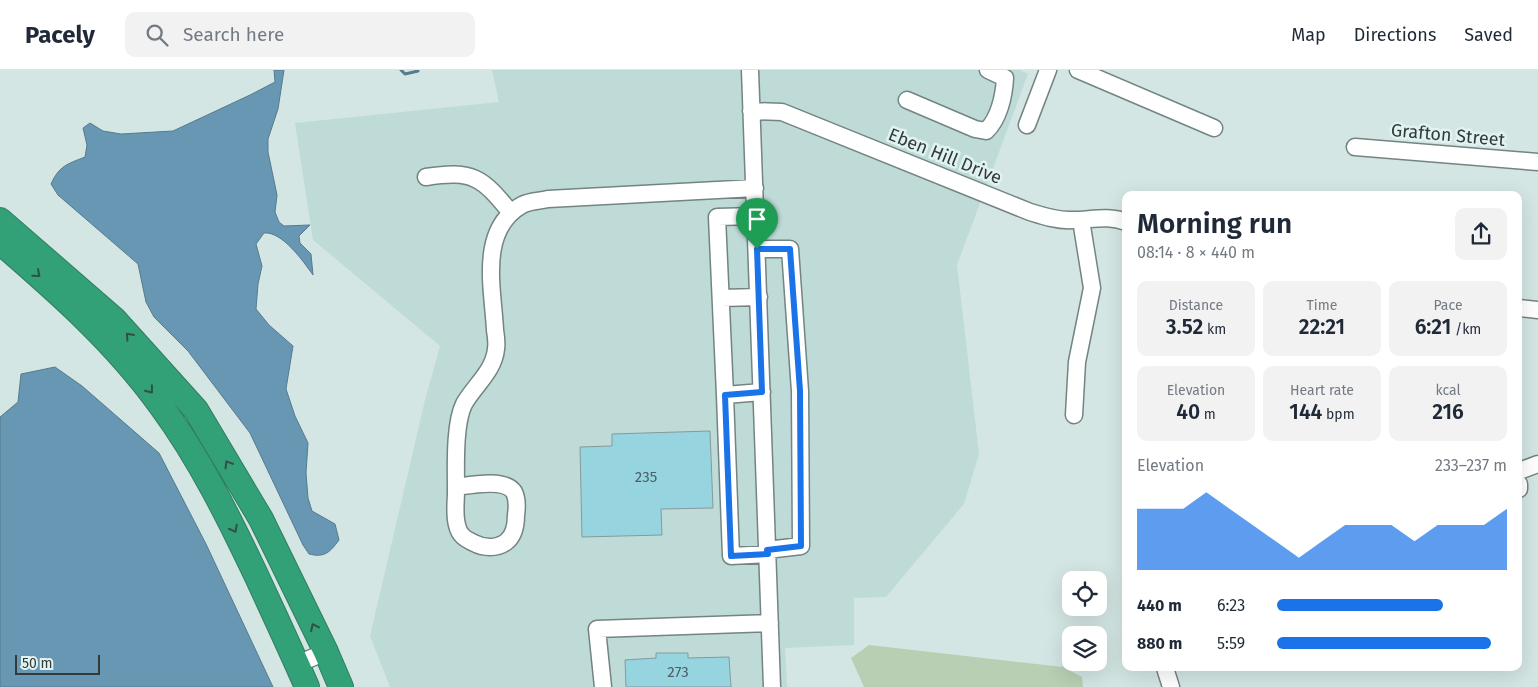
<!DOCTYPE html>
<meta charset="utf-8">
<style>
:root{--surface:#fff;--page:#f2f2f3;--text:#1f2937;--muted:#747a83;--line:#e0e1e3;--accent:#1a73e8}
body{margin:0;font-family:"Fira Sans",sans-serif;background:var(--page);color:var(--text);height:100vh;display:flex;flex-direction:column;font-size:19px;white-space:nowrap}
*{box-sizing:border-box;margin:0}
p{font-size:16px;color:var(--muted)}
.icon{flex:none;width:28px;height:28px;fill:none;stroke:currentColor;stroke-width:2;stroke-linecap:round;stroke-linejoin:round}
.map{position:relative;flex:1;overflow:hidden}
.details{position:absolute;left:1122px;top:121px;width:400px;height:480px;display:flex;flex-direction:column;background:var(--surface);border-radius:10px;box-shadow:0 5px 20px #0002}
.details>*{flex:none}
.buttons{position:absolute;left:1062px;top:501px;display:grid;gap:10px}
.buttons a{display:grid;place-items:center;width:45px;height:45px;border-radius:10px;background:var(--surface);box-shadow:0 5px 20px #0002;font-size:25px}
.scale{position:absolute;left:15px;bottom:12px;width:85px;box-sizing:border-box;padding-left:5px;border:2px solid #333b3a;border-top:0;font-size:14px;line-height:18px;white-space:nowrap;color:#333b3a;-webkit-text-stroke:4px #e0f3f1;paint-order:stroke}
.pin{position:absolute;display:grid;place-items:center;width:42px;height:42px;color:#fff;margin:-51px -21px;border-radius:50% 50% 50% 0;rotate:-45deg;box-shadow:0 0 5px #0007}
.pin .icon{rotate:45deg}
.round{display:grid;place-items:center;flex:none;width:52px;height:52px;border-radius:10px;background:var(--page)}
.headline{display:flex;align-items:center;justify-content:space-between;height:85px;padding:0 15px}
h1{font-size:28px;font-weight:600;line-height:38px}
.figures{display:grid;grid-template-columns:repeat(3,1fr);gap:8px;height:85px;padding:5px 15px}
.figures div{display:grid;align-content:center;border-radius:10px;background:var(--page);text-align:center}
.figures b{font-size:21px;font-weight:600}
.figures small{font-size:14px;font-weight:400}
.figures p{font-size:14px}
.chart{height:140px;padding:10px 15px}
.chart p{display:flex;justify-content:space-between}
.chart svg{width:100%;height:90px;margin-top:5px;fill:var(--accent);opacity:.7}
ul{padding:0 15px;list-style:none;font-size:16px}
li{display:grid;grid-template-columns:80px 60px 1fr;align-items:center;height:38px}
li i{height:12px;border-radius:6px;background:var(--accent)}
header{display:flex;align-items:center;gap:30px;box-sizing:border-box;height:70px;padding:0 25px;background:var(--surface);border-bottom:1px solid var(--line)}
header strong{font-size:24px}
nav{display:flex;gap:28px;margin-inline-start:auto;font-size:18px}
.search{width:350px;height:45px;background:var(--page);display:flex;align-items:center;gap:12px;box-sizing:border-box;padding:0 18px;border-radius:10px;color:var(--muted);font-size:19px}
.map>svg:first-child{display:block}
</style>
<header>
<strong>Pacely</strong>
<div class="search"><svg class="icon" aria-label="search" viewBox="0 0 24 24"><circle cx="10" cy="10" r="6"/><path d="M15 15l6 6"/></svg>Search here</div>
<nav><a>Map</a><a>Directions</a><a>Saved</a></nav>
</header>
<div class="map">
<svg width="1538" height="617" viewBox="0 0 1538 617">
<rect width="100%" height="100%" fill="#d3e6e3"/>
<path fill="#bfdbd8" d="M492,0H1019L1028,4L957,195L979,384L964,434L886,527L854,528V575L785,578L787,617H390L370,566L425,330L440,276L313,170L295,53L499,32Z"/>
<path fill="#b8cfb3" d="M869,575L1063,597L1082,607L1083,617H864L851,588Z"/>
<path fill="#6797b2" stroke="#577b8e" d="M274,0H284L278,39L268,69V82L277,125L275,142L279,152L284,156L310,155L299,166L300,173L311,184L313,205C303,191 282,161 264,163L256,174L262,196L258,214L256,239L269,255L293,276L286,319L295,346L308,373L306,403L308,428L312,441L335,454L339,470C330,482 325,488 309,484L303,475L250,363L188,281L154,247L146,232L138,194L58,125L51,114C59,96 67,94 85,87L87,75L83,58L90,53L103,61L121,64L173,61L250,25L275,12Z
M55,297L82,316L159,383L206,474L273,617H0V347L18,332L21,304Z"/>
<g fill="none" stroke-linecap="round" stroke-linejoin="round">
<path stroke="#577b8e" stroke-width="3" d="M401,0L405,4L418,1"/>
</g>
<path fill="#96d4e0" stroke="#87999c" d="M710,361L713,438L661,439L662,465L582,467L580,377L612,376V364Z
M656,583H688V588L729,587L731,617H626L625,590L656,588Z"/>
<g fill="none" stroke-linecap="round" stroke-linejoin="round">
<g stroke="#738482" stroke-width="19">
<path id="minor" d="M750,0L772,617
M1078,0L1214,58
M907,30L975,59L986,61C999,49 1004,26 1005,8L988,0
M751,41L782,42L1030,142C1043,146 1058,151 1072,150C1091,150 1108,145 1126,152
M1027,55L1048,0
M1355,77L1538,92
M426,107C473,100 482,107 511,143
M756,146L717,147L725,325L762,322
M757,179H790L800,321L801,476L767,480
M721,228L759,227
M1519,238L1538,240
M725,325L731,486L767,484
M1074,345L1077,292L1092,218L1081,150
M1519,401L1538,394
M1519,414V419
M456,417C471,415 505,408 514,422C517,428 517,438 516,445C516,454 514,466 506,472C497,479 483,478 474,473C465,469 459,465 457,455C454,444 456,432 456,421C456,398 454,354 464,334C474,316 494,301 496,279C497,273 496,266 495,260C493,219 478,160 522,135C529,131 540,131 548,129L755,118
M297,594L326,582
M1165,598L1171,617
M603,617L597,559L770,553"/>
</g>
<g stroke="#327d62" stroke-width="26">
<path id="highway" d="M0,150L114,249L196,340L261,449L326,582L341,617
M0,172C58,222 116,273 161,336C200,389 229,448 257,507C274,544 291,580 307,617"/>
</g>
<use href="#minor" stroke="#fff" stroke-width="16"/>
<use href="#highway" stroke="#32a177" stroke-width="24"/>
</g>
<defs><path id="oneway-chevron" d="M-2-3.5L2.5 0L-2 3.5" fill="none" stroke-width="1.6" stroke-linecap="round" stroke-linejoin="round" transform="scale(1.25)"/></defs>
<g stroke="#334f46">
<use href="#oneway-chevron" transform="translate(37 204) rotate(41)"/>
<use href="#oneway-chevron" transform="translate(129 266) rotate(-132)"/>
<use href="#oneway-chevron" transform="translate(150 320) rotate(52)"/>
<use href="#oneway-chevron" transform="translate(228 394) rotate(-121)"/>
<use href="#oneway-chevron" transform="translate(234 459) rotate(63)"/>
<use href="#oneway-chevron" transform="translate(314 557) rotate(-116)"/>
</g>
<g fill="none" stroke-linecap="round" stroke-linejoin="round">
<g stroke="#fff" stroke-width="10">
<path id="route" d="M757,179H790L800,321L801,476L767,480L768,484L731,486L725,325L762,322Z"/>
</g>
<use href="#route" stroke="#1a73e8" stroke-width="6"/>
</g>
<g text-anchor="middle" stroke-width="5" stroke-linejoin="round" paint-order="stroke">
<g font-size="15" fill="#4c6164">
<text x="646" y="412">235</text>
<text x="678" y="607">273</text>
</g>
<g font-size="18" fill="#333b3a" stroke="#e0f3f1">
<text transform="translate(1448 65) rotate(5)" y="6">Grafton Street</text>
<text transform="translate(945 86) rotate(22)" y="6">Eben Hill Drive</text>
</g>
</g>
</svg>
<div class="buttons">
<a><svg class="icon" aria-label="locate" viewBox="0 0 24 24"><circle cx="12" cy="12" r="6"/><path d="M12 2v4M12 18v4M2 12h4M18 12h4"/></svg></a>
<a><svg class="icon" aria-label="layers" viewBox="0 0 24 24"><path d="M12 4l9 5-9 5-9-5zM3 14l9 5 9-5"/></svg></a>
</div>
<div class="scale">50 m</div>
<div class="pin" style="left:757px;top:179px;background:#1e9e55"><svg class="icon" aria-label="arrive" viewBox="0 0 24 24"><path d="M6 21V4h12l-3 4 3 4H6"/></svg></div>
<section class="details">
<div class="headline"><div><h1>Morning run</h1><p>08:14 · 8 × 440 m</p></div><a class="round"><svg class="icon" aria-label="share" viewBox="0 0 24 24"><path d="M12 15V3M7 8l5-5 5 5M5 13v7h14v-7"/></svg></a></div>
<div class="figures">
<div><p>Distance</p><b>3.52<small> km</small></b></div>
<div><p>Time</p><b>22:21</b></div>
<div><p>Pace</p><b>6:21<small> /km</small></b></div>
</div>
<div class="figures">
<div><p>Elevation</p><b>40<small> m</small></b></div>
<div><p>Heart rate</p><b>144<small> bpm</small></b></div>
<div><p>kcal</p><b>216</b></div>
</div>
<div class="chart"><p><span>Elevation</span>233–237 m</p>
<svg viewBox="0 0 160 44" preserveAspectRatio="none"><path d="M0 44V14L10 14L20 14L30 6L40 14L50 22L60 30L70 38L80 30L90 22L100 22L110 22L120 30L130 22L140 22L150 22L160 14V44z"/></svg>
</div>
<ul>
<li><b>440 m</b>6:23<i style="width:72%"></i></li>
<li><b>880 m</b>5:59<i style="width:93%"></i></li>
</ul>
</section>
</div>
